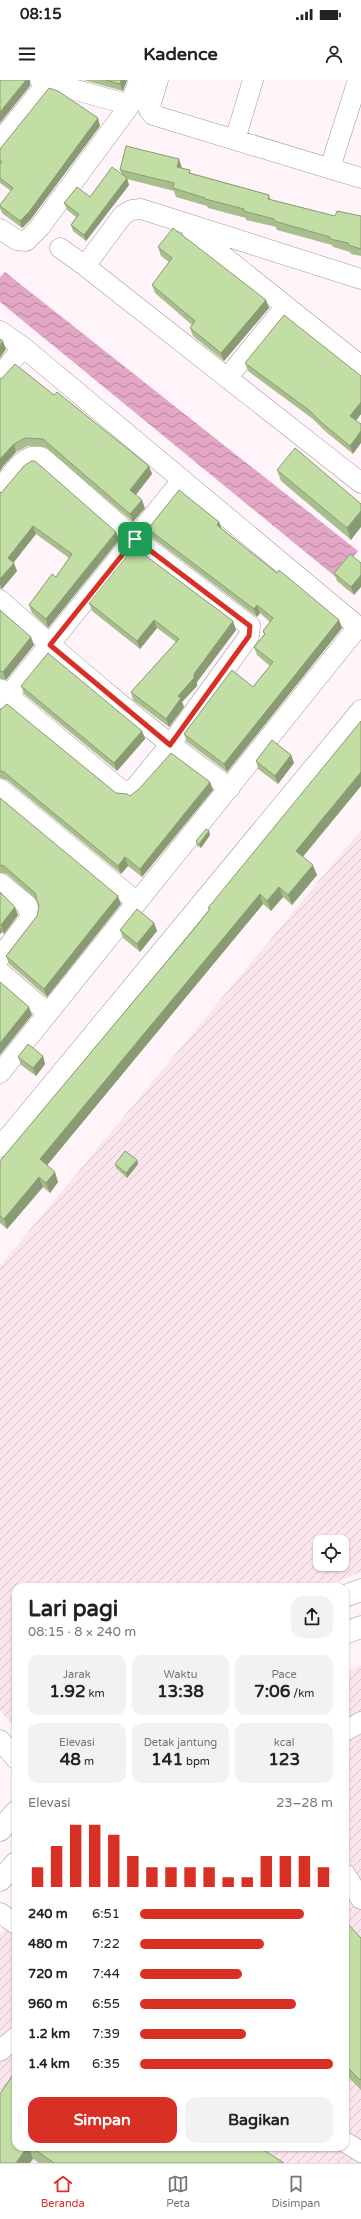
<!DOCTYPE html>
<html lang="id">
<meta charset="utf-8">
<style>
:root{--surface:#fff;--page:#f2f2f2;--text:#222;--muted:#767676;--line:#e0e0e0;--accent:#d93025}
body{margin:0;font-family:"Varela Round",sans-serif;background:var(--page);color:var(--text);height:100vh;display:flex;flex-direction:column;font-size:15px;white-space:nowrap}
*{box-sizing:border-box;margin:0}
p{font-size:13px;color:var(--muted)}
.icon{flex:none;width:22px;height:22px;fill:none;stroke:currentColor;stroke-width:2;stroke-linecap:round;stroke-linejoin:round}
.map{position:relative;flex:1;overflow:hidden}
.sheet{position:absolute;left:12px;top:1503px;width:337px;height:568px;display:flex;flex-direction:column;background:var(--surface);border-radius:12px;box-shadow:0 1px 3px #0004}
.sheet>*{flex:none}
.tools{position:absolute;left:313px;top:1455px;display:grid;gap:8px}
.tools a{display:grid;place-items:center;width:36px;height:36px;border-radius:8px;background:var(--surface);box-shadow:0 1px 3px #0004;font-size:20px}
.pin{position:absolute;display:grid;place-items:center;width:34px;height:34px;color:#fff;margin:-17px;border-radius:8px;box-shadow:0 2px 6px #0006}
.round{display:grid;place-items:center;flex:none;width:42px;height:42px;border-radius:12px;background:var(--page)}
.overview{display:flex;align-items:center;justify-content:space-between;height:68px;padding:0 16px}
h1{font-size:22px;font-weight:800;line-height:30px}
.figures{display:grid;grid-template-columns:repeat(3,1fr);gap:6px;height:68px;padding:4px 16px}
.figures div{display:grid;align-content:center;border-radius:10px;background:var(--page);text-align:center}
.figures b{font-size:17px;font-weight:800}
.figures small{font-size:11px;font-weight:400}
.figures p{font-size:11px}
.chart{height:112px;padding:8px 16px}
.chart p{display:flex;justify-content:space-between}
.chart svg{width:100%;height:72px;margin-top:4px;stroke:var(--accent);stroke-width:6}
.action{display:flex;gap:8px;margin-top:auto;padding:8px 16px}
.action a{flex:1;height:46px;border-radius:12px;background:var(--accent);color:#fff;font-size:16px;font-weight:800;line-height:46px;text-align:center}
.action a+a{background:var(--page);color:var(--text)}
ul{padding:0 16px;list-style:none;font-size:13px}
li{display:grid;grid-template-columns:64px 48px 1fr;align-items:center;height:30px}
li i{height:10px;border-radius:5px;background:var(--accent)}
.status{display:flex;justify-content:space-between;align-items:center;height:28px;padding:0 20px;background:var(--surface);direction:ltr}
.status svg{height:11px;fill:currentColor}
header{display:flex;justify-content:space-between;align-items:center;height:52px;padding:0 16px;background:var(--surface);font-size:18px;font-weight:800}
.tab-bar{display:flex;justify-content:space-around;align-items:center;height:56px;border-top:1px solid var(--line);background:var(--surface);font-size:11px;color:var(--muted)}
.tab-bar a{display:grid;justify-items:center;gap:2px}
.tab-bar .selected{color:var(--accent)}
.map>svg:first-child{display:block}
</style>
<div class="status"><b>08:15</b><svg viewBox="0 0 49 12"><path d="M0 12V9h3v3zM5 12V6h3v6zM10 12V3h3v9zM15 12V0h3v12zM26 1h20v11H26zM47 4h2v5h-2z"/></svg></div>
<header><svg class="icon" aria-label="menu" viewBox="0 0 24 24"><path d="M4 6h16M4 12h16M4 18h16"/></svg>Kadence<svg class="icon" aria-label="person" viewBox="0 0 24 24"><circle cx="12" cy="8" r="4"/><path d="M4 21q1-7 8-7t8 7"/></svg></header>
<div class="map">
<svg width="361" height="2083" viewBox="0 0 361 2083">
<defs>
<pattern id="industrial-furrows" width="10" height="10" patternUnits="userSpaceOnUse"><rect width="10" height="10" fill="#fae5ef"/><path d="M-1 1l2-2M0 10L10 0M9 11l2-2" fill="none" stroke="#d7c4cd"/></pattern>
<pattern id="water-waves" width="16" height="10" patternUnits="userSpaceOnUse"><rect width="16" height="10" fill="#e3a6c5"/><path d="M0 5q4-4 8 0t8 0" fill="none" stroke="#b887a0"/></pattern>
</defs>
<rect width="100%" height="100%" fill="#fef4f9"/>
<path fill="url(#industrial-furrows)" fill-rule="evenodd" d="M361,750V1492L324,1507H16V1650L0,1630V1186ZM320,1462H342V1484H320Z
M361,1585V2083H0V1854L16,1839V2067H345V1593Z"/>
<path fill="url(#water-waves)" d="M5,192L358,471L337,498L0,222V197Z"/>
<g fill="none" stroke-linecap="round" stroke-linejoin="round">
<g stroke="#a3979d" stroke-width="21">
<path id="minor" d="M40,0L130,25
M158,0L149,30L153,35L361,98
M235,60L253,0
M0,61L48,2
M330,88L358,0
M0,149L17,160L26,161L40,147L130,25L139,0
M192,151L361,286
M60,168L85,186L361,403
M85,186L123,135L132,130L141,129L361,199
M0,251L23,267L361,549
M0,296L23,267
M227,298L286,226
M0,410C11,396 24,370 43,378L135,459L250,546L249,556L170,665L133,710L124,711L120,709L0,609
M0,520C74,586 149,651 230,708
M0,626L182,400
M0,709L137,822
M0,803L27,825L31,837L0,877
M0,892L48,933
M0,993L358,547
M0,1067L361,630
M345,1651L361,1642
M0,1660L16,1679
M345,1794L361,1819
M0,1833L16,1844
M0,1971L16,1957
M345,2062L361,2072"/>
</g>
<g stroke="#a3979d" stroke-width="23">
<path id="major" d="M345,1516L361,1510
M345,1553L361,1547
M0,1750L16,1732
M0,1800L16,1783"/>
</g>
<use href="#minor" stroke="#fff" stroke-width="20"/>
<use href="#major" stroke="#fff" stroke-width="22"/>
</g>
<path fill="#a8bf8d" d="M83,0H127L123,11Z
M100,46L31,139L22,148L2,133L0,128V125L11,111L0,103V69Z
M182,88L191,93L269,115L271,120L335,136H361V176L351,174L350,172L333,167L332,165L277,150L276,147L246,140V138L208,128L207,126L176,117L174,111L127,99L129,105L86,161L73,151L71,145L76,137L67,130L64,123L90,117L122,95L120,90Z
M158,167L266,220L269,228L224,281L193,256L190,248L192,245L155,213L152,205L169,182L161,176Z
M245,283L361,334L356,341L353,374L325,351L313,339L248,291Z
M0,299L54,315L149,386L152,394L136,415L145,428L133,442L45,367L28,366L16,372L4,385Z
M277,390L361,424L351,460L281,401Z
M0,412L116,452L119,460L48,548L32,533L29,525L56,497L69,478L36,454L13,482L17,491L2,509H0Z
M219,442L222,449L277,493L339,540L342,548L227,692L187,662L184,654L253,607L270,586L257,575L254,567L264,555L263,551L270,542L260,533L257,537L151,457L148,449Z
M350,474L354,515L337,501L334,493Z
M89,523L233,541L236,550L197,602V606L182,622L184,627L169,647L133,620L131,612L176,562L157,548L140,569L92,531Z
M0,530L34,565L6,600L0,599Z
M21,606L142,651L145,659L117,691L24,614Z
M0,629L116,713L130,716L210,702L213,710L142,797L128,786L121,794L7,700L0,698Z
M291,675L294,683L278,704L258,689L256,681Z
M361,706L303,777L317,795L292,825L283,817L271,831L263,824L47,1085L58,1102L50,1113L43,1107L7,1149L0,1143V1081L190,854L209,830L208,828Z
M0,718L121,824L47,917L9,884L6,876L37,836L39,826L38,821L7,794L0,793Z
M209,751L210,755L201,768L197,766L196,761Z
M0,812L18,835L4,854L2,852L0,854Z
M154,843L157,851L140,872L123,858L120,850Z
M43,976L45,984L36,996L21,985L18,977Z
M115,1084H138L127,1098L116,1088Z
M345,1841L361,1858V2010L345,1994Z
M16,2067H262L261,2068L284,2083H39Z"/>
<path fill="#889b73" d="M26,0H30V6L0,43V32Z
M121,0H127L123,11L120,4Z
M98,38L100,46L31,139L22,148L20,141Z
M179,79L182,88L177,87Z
M127,98L129,105L86,161L84,155Z
M266,220L269,228L224,281L221,273Z
M3,261L6,269L0,278V266Z
M361,322V334L353,344L350,336Z
M361,351V363L353,374L350,366Z
M14,364L16,372L4,385L0,391V379Z
M149,386L152,394L133,418L130,410Z
M142,420L145,428L133,442L130,434Z
M361,431V447L351,460L347,448Z
M219,442L222,450L217,445Z
M33,446L36,454L11,486L8,478Z
M116,452L119,460L48,548L46,539Z
M14,483L17,491L2,509L0,504V499Z
M361,495V507L354,515L351,507Z
M257,525L260,533L257,537L254,529Z
M154,540L157,548L140,569L137,561Z
M339,540L342,548L227,692L224,684Z
M233,541L236,550L197,602V606L182,622L184,627L169,647L166,639L178,616Z
M31,557L34,565L6,600L3,592Z
M142,651L145,659L117,691L114,683Z
M291,675L294,683L278,704L275,696Z
M361,692V706L299,781L296,771Z
M210,702L213,710L142,797L140,789Z
M209,751L210,755L201,768L199,764Z
M125,777L128,786L121,794L118,786Z
M313,785L317,795L292,825L288,815Z
M279,807L283,817L271,831L267,821Z
M260,814L263,824L44,1089L40,1079Z
M118,816L121,824L47,917L44,909Z
M15,827L18,835L4,854L1,845Z
M154,843L157,851L140,872L137,864Z
M0,847L2,852L0,854Z
M29,927L32,935L0,975V963Z
M43,976L45,984L36,996L33,988Z
M137,1080L138,1084L127,1098L126,1093Z
M55,1092L58,1102L50,1113L46,1103Z
M39,1097L43,1107L7,1149L4,1139Z
M27,2067H29L33,2079L30,2083H16Z"/>
<path fill="#c3dea4" stroke="#889b73" d="M0,0H26L0,32Z
M106,0H121L120,4Z
M49,8L58,11L98,38L29,132L20,141L0,126V125L13,108L0,98V84L2,82L0,80V69Z
M126,66L179,79L177,87L190,90L189,93L269,115L268,119L335,136L337,131L361,136V169L348,165V163L330,159V157L274,141V139L243,131L244,129L205,119V118L173,108L174,103L120,90Z
M112,87L127,98L84,155L71,145L79,134L64,123L77,107L90,117Z
M173,148L266,220L221,273L190,248L195,241L152,205L172,178L158,167Z
M284,235L361,296V322L350,336L361,344V351L350,366L322,343L310,331L245,283Z
M0,259L3,261L0,266Z
M15,284L54,315L57,312L149,386L130,410L142,420L130,434L43,359L25,358L14,364L0,379V299L2,298Z
M295,368L361,424V431L347,448L277,390Z
M31,381H35L116,452L46,539L29,525L52,494L56,497L72,474L33,446L8,478L14,483L0,499V412L1,413L24,386Z
M179,410L219,442L217,445L277,493L279,490L339,540L224,684L184,654L232,590L253,607L273,582L254,567L265,554L263,551L273,538L257,525L254,529L148,449Z
M134,467L233,541L194,594V598L178,616L181,618L166,639L131,612L179,559L154,540L137,561L89,523Z
M350,474L361,483V495L351,507L334,493Z
M0,530L31,557L3,592L0,591Z
M48,573L142,651L114,683L21,606Z
M7,624L116,713L127,714L130,716L139,709L171,673L210,702L140,789L125,777L118,786L4,692L0,691V629H1Z
M361,641V692L296,771L313,785L288,815L279,807L267,821L260,814L40,1079L55,1092L46,1103L39,1097L4,1139L0,1136V1081L190,854L210,829L208,828Z
M272,660L291,675L275,696L256,681Z
M0,718L118,816L44,909L6,876L37,836L39,826L35,813L4,786L0,785Z
M206,749L209,751L199,764L196,761Z
M0,812L15,827L1,845H0Z
M137,829L154,843L137,864L120,850Z
M0,902L29,927L0,963Z
M28,964L43,976L33,988L18,977Z
M125,1071L137,1080L126,1093L115,1084Z
M345,1841L361,1858V1999L360,2000L345,1985Z
M16,1990V2067H27L16,2083H0V2014Z
M31,2067H259L284,2083H54Z"/>
<g fill="none" stroke-linecap="round" stroke-linejoin="round">
<g stroke="#fff" stroke-width="8">
<path id="route" d="M135,459L250,546L249,556L170,665L50,565Z"/>
</g>
<use href="#route" stroke="#d93025" stroke-width="5"/>
</g>
</svg>
<div class="tools">
<a><svg class="icon" aria-label="locate" viewBox="0 0 24 24"><circle cx="12" cy="12" r="6"/><path d="M12 2v4M12 18v4M2 12h4M18 12h4"/></svg></a>
</div>
<div class="pin" style="left:135px;top:459px;background:#1e9e55"><svg class="icon" aria-label="arrive" viewBox="0 0 24 24"><path d="M6 21V4h12l-3 4 3 4H6"/></svg></div>
<section class="sheet">
<div class="overview"><div><h1>Lari pagi</h1><p>08:15 · 8 × 240 m</p></div><a class="round"><svg class="icon" aria-label="share" viewBox="0 0 24 24"><path d="M12 15V3M7 8l5-5 5 5M5 13v7h14v-7"/></svg></a></div>
<div class="figures">
<div><p>Jarak</p><b>1.92<small> km</small></b></div>
<div><p>Waktu</p><b>13:38</b></div>
<div><p>Pace</p><b>7:06<small> /km</small></b></div>
</div>
<div class="figures">
<div><p>Elevasi</p><b>48<small> m</small></b></div>
<div><p>Detak jantung</p><b>141<small> bpm</small></b></div>
<div><p>kcal</p><b>123</b></div>
</div>
<div class="chart"><p><span>Elevasi</span>23–28 m</p>
<svg viewBox="0 0 160 44" preserveAspectRatio="none"><path d="M5 44V32M15 44V19M25 44V6M35 44V6M45 44V12M55 44V25M65 44V32M75 44V32M85 44V32M95 44V32M105 44V38M115 44V38M125 44V25M135 44V25M145 44V25M155 44V32"/></svg>
</div>
<ul>
<li><b>240 m</b>6:51<i style="width:85%"></i></li>
<li><b>480 m</b>7:22<i style="width:64%"></i></li>
<li><b>720 m</b>7:44<i style="width:53%"></i></li>
<li><b>960 m</b>6:55<i style="width:81%"></i></li>
<li><b>1.2 km</b>7:39<i style="width:55%"></i></li>
<li><b>1.4 km</b>6:35<i style="width:100%"></i></li>
</ul>
<div class="action"><a>Simpan</a><a>Bagikan</a></div>
</section>
</div>
<nav class="tab-bar">
<a class="selected"><svg class="icon" aria-label="home" viewBox="0 0 24 24"><path d="M3 11l9-7 9 7M6 9v11h12V9"/></svg>Beranda</a>
<a><svg class="icon" aria-label="map" viewBox="0 0 24 24"><path d="M3 6l6-2 6 2 6-2v14l-6 2-6-2-6 2zM9 4v14M15 6v14"/></svg>Peta</a>
<a><svg class="icon" aria-label="saved" viewBox="0 0 24 24"><path d="M7 4h10v16l-5-4-5 4z"/></svg>Disimpan</a>
</nav>
